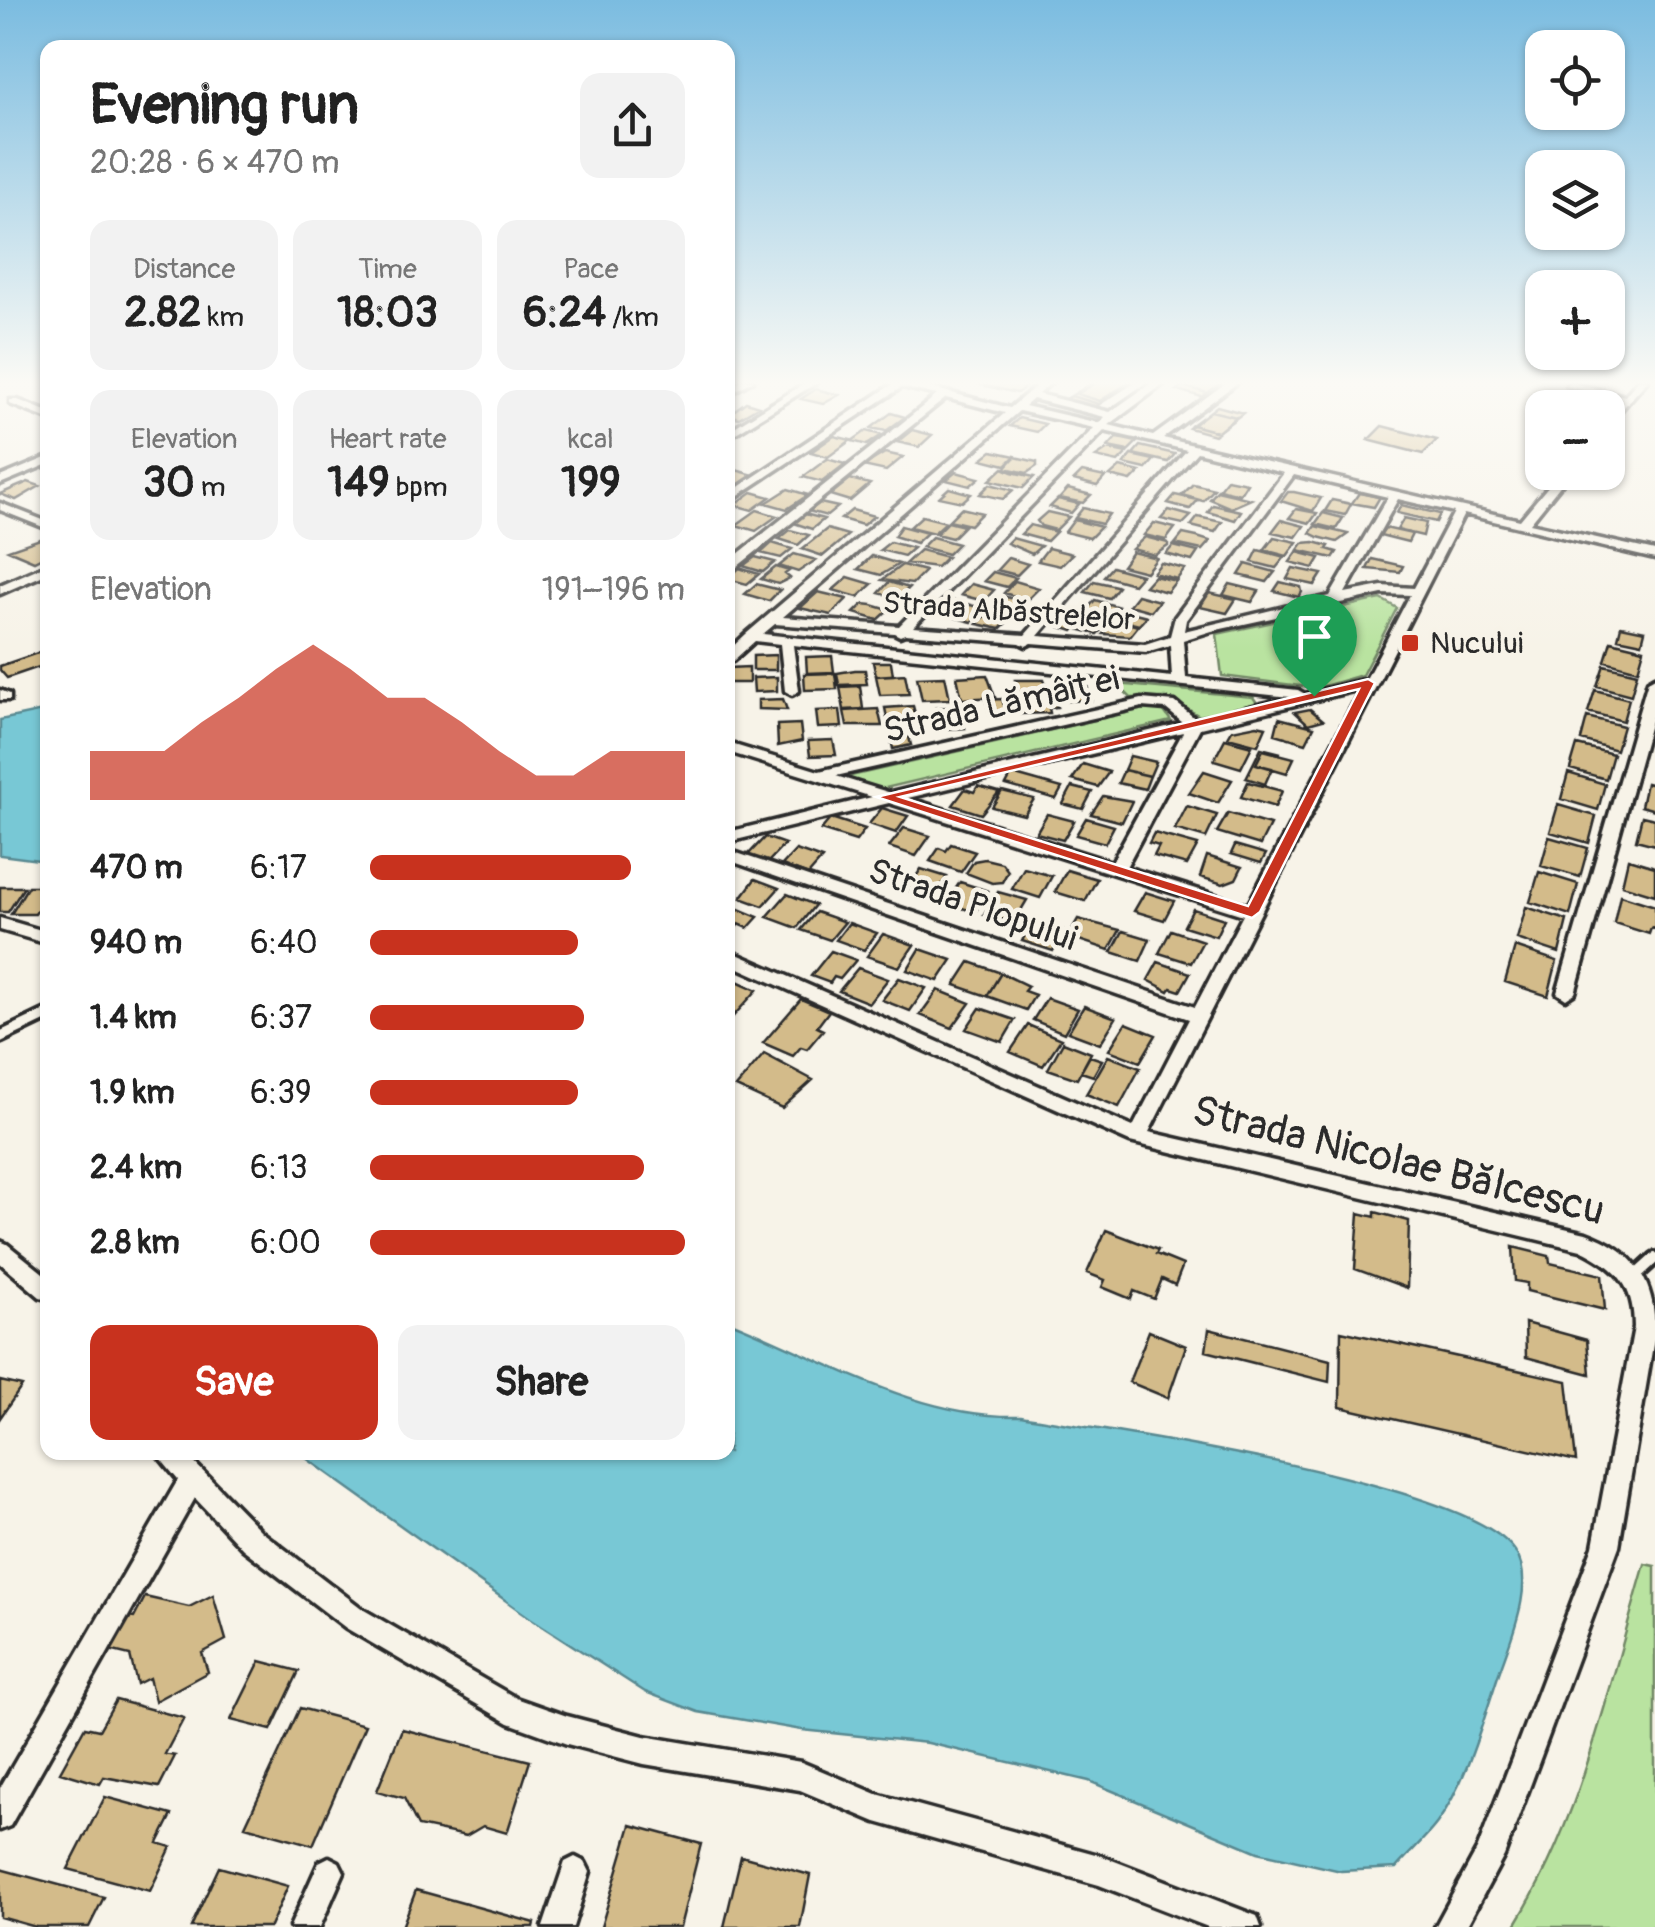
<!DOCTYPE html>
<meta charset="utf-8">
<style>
:root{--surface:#fff;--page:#f2f2f2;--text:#222;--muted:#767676;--accent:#c8321e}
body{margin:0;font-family:Pangolin,sans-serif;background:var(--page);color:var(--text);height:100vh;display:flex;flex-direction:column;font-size:38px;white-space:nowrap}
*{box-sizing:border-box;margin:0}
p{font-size:32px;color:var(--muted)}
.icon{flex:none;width:55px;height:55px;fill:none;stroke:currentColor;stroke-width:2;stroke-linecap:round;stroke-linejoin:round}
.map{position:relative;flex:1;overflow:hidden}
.sheet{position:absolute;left:40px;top:40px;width:695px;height:1420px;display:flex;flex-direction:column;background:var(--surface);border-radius:20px;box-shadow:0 2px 8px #0004}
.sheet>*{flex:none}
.controls{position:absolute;left:1525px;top:30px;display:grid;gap:20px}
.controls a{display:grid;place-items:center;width:100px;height:100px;border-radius:20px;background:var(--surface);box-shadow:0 2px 8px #0004;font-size:50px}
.pin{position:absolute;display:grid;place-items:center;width:85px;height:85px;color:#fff;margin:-102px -42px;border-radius:50% 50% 50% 0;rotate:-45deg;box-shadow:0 0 10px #0007}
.pin .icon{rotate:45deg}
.round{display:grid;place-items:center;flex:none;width:105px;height:105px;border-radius:20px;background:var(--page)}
.summary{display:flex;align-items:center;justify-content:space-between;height:170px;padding:0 50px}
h1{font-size:55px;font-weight:800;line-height:75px}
.figures{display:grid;grid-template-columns:repeat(3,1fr);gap:15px;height:170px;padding:10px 50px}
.figures div{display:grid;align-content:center;border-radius:20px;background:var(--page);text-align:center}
.figures b{font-size:42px;font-weight:800}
.figures small{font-size:28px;font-weight:400}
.figures p{font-size:28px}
.chart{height:280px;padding:20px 50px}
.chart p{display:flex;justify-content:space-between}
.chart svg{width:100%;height:180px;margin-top:10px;fill:var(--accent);opacity:.7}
.action{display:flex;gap:20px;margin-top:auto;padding:20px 50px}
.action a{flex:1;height:115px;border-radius:20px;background:var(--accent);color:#fff;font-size:40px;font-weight:800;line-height:115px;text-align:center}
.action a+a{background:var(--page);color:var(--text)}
ul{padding:0 50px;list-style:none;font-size:32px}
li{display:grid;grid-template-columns:160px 120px 1fr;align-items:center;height:75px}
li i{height:25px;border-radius:12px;background:var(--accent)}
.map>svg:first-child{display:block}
</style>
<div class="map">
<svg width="1655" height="1927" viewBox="0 0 1655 1927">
<rect width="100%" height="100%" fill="#f7f3e8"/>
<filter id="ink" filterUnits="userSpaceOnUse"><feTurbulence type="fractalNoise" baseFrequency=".01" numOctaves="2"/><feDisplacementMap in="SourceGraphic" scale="20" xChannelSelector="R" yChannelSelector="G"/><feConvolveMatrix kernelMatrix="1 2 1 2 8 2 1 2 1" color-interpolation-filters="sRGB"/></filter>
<g filter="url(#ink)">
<path fill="#b9e3a0" stroke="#728766" stroke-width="2.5" d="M1381,599L1397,608L1362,675L1317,688L1222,676L1217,634Z
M1117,684L1253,697L1257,703L1200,716L1167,698H1131Z
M1143,709L1163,710L1171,721L877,790L842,778Z
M1645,1564L1655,1566V1927H1514C1582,1818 1609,1686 1645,1564Z"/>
<path fill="#78c8d5" stroke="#598991" stroke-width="2.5" d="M47,710V861L0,855V720Z
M728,1321C822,1358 917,1419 1021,1416C1115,1433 1468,1481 1515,1551C1537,1584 1509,1642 1498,1676C1482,1724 1467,1781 1437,1823C1425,1839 1409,1853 1396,1868L1341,1871L1258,1852L1089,1781L928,1743L802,1730L698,1712L645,1692L530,1618L299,1453L728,1452Z"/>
<path fill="#d3bb8a" stroke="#2b2b2b" stroke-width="2.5" d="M997,380H1028L1034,381L1017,393L982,385Z
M1097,380H1137L1095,407L1066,399Z
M1097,380H1137L1099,404L1071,396Z
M1101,380H1133L1100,401L1077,394Z
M1192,380H1227L1202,397L1177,390Z
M1192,380H1217L1224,381L1207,393L1182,386Z
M816,389L839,395L823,404L801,399Z
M746,402L759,406L739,418L728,415Z
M1217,406L1243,413L1214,435L1189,428Z
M1211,411L1236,417L1218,432L1192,425Z
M891,413L905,417L886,431L871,428Z
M1019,418L1045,424L1037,432L1010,426Z
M1382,426L1437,440L1423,454L1368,440Z
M912,430L932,435L919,447L897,442Z
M866,431L882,435L867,445L852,441Z
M834,436L851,440L828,457L811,452Z
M1116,438L1123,439L1137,442L1128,451L1108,447Z
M1140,446L1175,454L1168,462L1133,454Z
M1108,449L1127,453L1118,462L1096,457Z
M992,451L1015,456L1006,465L982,459Z
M885,453L903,457L886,471L863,466Z
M1131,455L1154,460L1146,469L1124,464Z
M1015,457L1037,462V466L1027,473L1005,468Z
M827,459L845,464L822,482L803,477Z
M1120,467L1140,472L1131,481L1110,476Z
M1003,468L1012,472L1034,477L1023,488L990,480Z
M732,469L754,475L737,490L728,487V472Z
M956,472L979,478L970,486L946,480Z
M1082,472L1105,477L1097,486L1074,480Z
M850,479L870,484L850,501L830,495Z
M1227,479L1247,483L1240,494L1219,489Z
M28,482L40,486L16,500L0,494Z
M990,484L1013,490L1003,499L980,494Z
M1193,484L1214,489L1203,501L1182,495Z
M949,488L971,494L962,502L939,497Z
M788,489L808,495L787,509L766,503Z
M1068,489L1091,495L1083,503L1060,498Z
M1217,491L1251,499L1231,508L1210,499Z
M752,492L770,497L752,510L734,505Z
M1288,492H1294L1321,498L1313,511L1281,501Z
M1359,493L1380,497L1374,507L1352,503Z
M1175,495L1198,500L1190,509L1168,503Z
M1058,499L1079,504L1071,513L1050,507Z
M1332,500L1351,504L1345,515L1325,511Z
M820,503L838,507L827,516L808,511Z
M1213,505L1241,511L1235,520L1208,512Z
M1401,505L1440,514L1436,522L1397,513Z
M961,508L982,513L970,525L949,520Z
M1083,508L1109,514L1102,524L1075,518Z
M1296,509L1317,513L1310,523L1289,518Z
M757,510L777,516L756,531L736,525Z
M852,510L874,516L863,525L841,519Z
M1169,510L1191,516L1183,524L1161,519Z
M1047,512L1069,517L1056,530L1041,526L1037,521Z
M1323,513L1343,518L1336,529L1315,524Z
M805,514L824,519L812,529L794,523Z
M922,516L946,522L934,533L910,527Z
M1198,517L1222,522L1215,532L1191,526Z
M1404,518L1426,523L1423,536L1397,530Z
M1074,520L1101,527L1090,538L1065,532Z
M1281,520L1304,526L1296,537L1272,532Z
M948,522L964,526L952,538L936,534Z
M1154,523L1175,528L1166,540L1144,535Z
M1030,525L1056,532L1047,541L1021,534Z
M901,526L927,533L916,543L894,536Z
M1315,526L1348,534L1337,542L1318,537L1310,533Z
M1385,528L1412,534L1408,542L1380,535Z
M827,529L848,535L823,556L802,549Z
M790,530L809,535L798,545L779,539Z
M1183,534L1197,537L1210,541L1202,550L1175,544Z
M46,537L48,554L34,561L8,550Z
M932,537L958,544L948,554L922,547Z
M1145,537L1168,543V546L1155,555L1132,549Z
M1274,537L1297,542L1287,556L1264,550Z
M1012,538L1041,546L1032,554L1007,543Z
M890,542L913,548L904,556L880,550Z
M1314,542L1329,546L1327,549L1337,552L1333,558L1298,550L1303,543Z
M772,543L792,549L781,558L761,553Z
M1173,546L1198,552L1192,561L1166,554Z
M1048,548L1072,554L1060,566L1038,561Z
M920,550L947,557L937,567L906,563Z
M1258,550L1285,557L1276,568L1252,562Z
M1132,552L1157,558L1146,572L1122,566Z
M1297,552L1320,558L1314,568L1290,562Z
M794,554L816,560L798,572L779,566Z
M872,556L899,564L881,575L858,569Z
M755,557L775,562L763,572L743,566Z
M1008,558L1028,564L1017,575L997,570Z
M1372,559L1403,566L1400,572L1367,569Z
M1161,563L1185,569L1177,579L1153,573Z
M1246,564L1275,572L1267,582L1239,575Z
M902,565L925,571L912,584L882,580Z
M776,567L789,571L785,574L790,578L778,584L761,579Z
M1112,567L1141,575L1133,584L1104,576Z
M739,568L759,574L747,584L728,579Z
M1293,568L1322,574L1315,585L1287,579Z
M993,572L1016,578L1007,587L984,581Z
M1154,576L1176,581L1167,592L1145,586Z
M848,577L872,584L858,597L833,590Z
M1015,581L1039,588L1027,600L1004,593Z
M1094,581L1116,586L1118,587L1109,598L1085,592Z
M889,582L909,588L899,598L879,593Z
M1280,582L1301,587L1302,592L1299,597L1274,591Z
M756,584L780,590L769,601L745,594Z
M971,584L994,590L984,601L961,595Z
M1230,584L1259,591L1252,602L1223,595Z
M818,592L847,599L831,615L800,608Z
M1209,593L1236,599L1227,613L1200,607Z
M1137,595L1159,601L1151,611L1129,605Z
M1003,596L1024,602L1012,615L991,608Z
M944,598L961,603L949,615L940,613L944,608L936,606Z
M1095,600L1119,607L1107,621L1083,614Z
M963,603L985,609L972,622L950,616Z
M863,604L872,605L889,610L878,620L854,613Z
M1123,610L1147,616L1139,625L1115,619Z
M990,611L1011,618L1000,629L977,624Z
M1064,611L1085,617L1073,631L1058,626Z
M1088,618L1107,624L1097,634L1078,629Z
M1116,620L1138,626L1130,636L1103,634Z
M1621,626L1645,631L1642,643L1618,638Z
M1611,641L1644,649L1638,670L1605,661Z
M43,651L48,664L7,678L0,670V666Z
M776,655V670H753V656Z
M832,656L834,672L807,673L806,657Z
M873,662H891L893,675L876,676Z
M1604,665L1637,673L1631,695L1597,686Z
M749,667V683H728V668Z
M855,670H865L867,684L839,685L837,673Z
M835,673L837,689L805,690L804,674Z
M905,674L909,694L880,695L876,676Z
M987,675L995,697L962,699L957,677Z
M945,676L950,699L922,700L917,677Z
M777,677V691L754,692L753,678Z
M1015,680H1044L1049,695L1019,696Z
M860,686L863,709L844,710L840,687Z
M1087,686L1091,700L1067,701L1062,687Z
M1595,690L1629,699L1623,721L1588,712Z
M1053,696L1057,707L1049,708L1050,713L1020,714L1016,700Z
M783,699L787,710L758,709V700Z
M1002,699L1007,714L990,715L986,700Z
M913,706L917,721L888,723L885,708Z
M960,707L965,728L940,729L936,708Z
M878,709L882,726H847L844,711Z
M1310,709L1323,720L1308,724L1295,712Z
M840,710L842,727L818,728L816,711Z
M1587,717L1623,726L1616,750L1581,740Z
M1279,718L1314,727L1306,743L1275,734Z
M905,722L911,745L893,749L888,723Z
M800,724L802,741L778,746L777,725Z
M1257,725L1266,727L1258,745L1228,737L1232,730Z
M1225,739L1252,746L1241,768L1214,760Z
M833,740L836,755L810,756L808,741Z
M1577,745L1613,754L1606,779L1570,769Z
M1261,748L1281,753L1263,750L1256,764L1272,768L1265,784L1246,778Z
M1263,750L1294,758L1287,773L1256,764Z
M1130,756L1156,762L1150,776L1124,770Z
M1083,764L1109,772L1098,787L1072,780Z
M1124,770L1150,776L1145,789L1118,783Z
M1204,771L1232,780L1218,803L1189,793Z
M1568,773L1605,784L1598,810L1561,799Z
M1012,774L1062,788L1056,799L1006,785Z
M1248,782L1282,791L1275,807L1241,797Z
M1646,783L1655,785V810L1641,806Z
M978,786L999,792L981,814L953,805L965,789L974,792Z
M1072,787L1092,792L1083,809L1063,804Z
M1002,791L1034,799L1024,815L992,807Z
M1103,796L1132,801L1122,822L1091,814Z
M1558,805L1596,816L1589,843L1550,832Z
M1187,806L1217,815L1206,838L1175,829Z
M882,808L908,816L896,833L869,824Z
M1228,813L1270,825L1260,845L1217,832Z
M1047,814L1074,821L1063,840L1036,833Z
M1642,816L1655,819V845L1636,840Z
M831,818L865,829L856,841L821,830Z
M1086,818L1114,826L1105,843L1076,835Z
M904,828L930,836L916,856L889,847Z
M1154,833L1198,845L1187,865L1154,856L1159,846L1149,843Z
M765,837L785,844L768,862L748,855Z
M1549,837L1588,848L1580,877L1541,866Z
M951,844L975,852L961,872L930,861L939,848L946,851Z
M1235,845L1266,854L1261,863L1231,854Z
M796,850L822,859L808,875L782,865Z
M1207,856L1242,867L1236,879L1223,884L1200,877Z
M985,859L1002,863L1008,871L1002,882L992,883L966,873L974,861Z
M1628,859L1655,867V895L1622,885Z
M1024,868L1052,876L1040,898L1012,889Z
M921,869L947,877L933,898L907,890Z
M1067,870L1097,879L1085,901L1055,892Z
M1539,872L1578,884L1570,915L1530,902Z
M755,879L779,888L763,906L741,898Z
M960,882L988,891L975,912L946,903Z
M28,886H48V894L35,914H11Z
M0,887H24L8,912H0Z
M998,892L1027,900L1014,922L984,915Z
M1145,892L1174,901L1164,920L1134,911Z
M787,894L815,905L797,928L767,917Z
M1620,895L1655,906V929L1651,928L1649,934L1614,923Z
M729,905L758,917L748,928L739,924L730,933Z
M1526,907L1567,920L1559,953L1517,939Z
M1193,909L1224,919L1216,936L1184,926Z
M816,912L845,922L830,940L801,930Z
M1078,919L1120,930L1109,950L1073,938L1070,933Z
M1033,921L1063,930L1053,951L1022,941Z
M849,923L877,933L864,950L836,940Z
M1171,930L1203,941L1191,963L1159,953Z
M1123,931L1150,939L1140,961L1112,952Z
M883,934L914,945L899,967L867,956Z
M1515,947L1557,961L1548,996L1505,982Z
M920,949L952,960L938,981L907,970Z
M831,951L856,960L840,979L834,977L830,983L811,976Z
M970,962L1001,973L987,996L955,985Z
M1158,962L1190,973L1180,991L1171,988L1169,991L1148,980Z
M858,968L888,979L869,1003L839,991Z
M1001,973L1028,986L1024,991L1035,995L1026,1010L987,996Z
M728,977L757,990L728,1022Z
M899,978L926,988L910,1011L882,1000Z
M938,990L970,1003L952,1028L920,1015Z
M1047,998L1078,1009L1064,1033L1033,1020Z
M801,999L829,1011L817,1027L823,1030L807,1049L801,1047L793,1056L763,1043Z
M1084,1006L1116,1018L1100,1044L1068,1032Z
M980,1008L1015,1020L1002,1042L966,1029Z
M1126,1023L1156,1035L1140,1062L1109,1050Z
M1028,1025L1061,1039L1043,1066L1010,1052Z
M1063,1042L1091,1053L1077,1079L1048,1069Z
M764,1054L813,1080L782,1108L736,1087Z
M1090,1056L1102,1060L1093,1076L1081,1072Z
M1108,1056L1140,1068L1119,1107L1086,1094Z
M1375,1212L1409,1221L1407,1288L1355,1269L1359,1213L1375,1217Z
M1106,1230L1158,1250L1156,1254L1183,1265L1175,1285L1162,1279L1154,1299L1134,1291L1131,1299L1102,1287L1105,1280L1087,1273Z
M1513,1247L1549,1256L1550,1263L1602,1275L1605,1310L1527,1291V1283L1515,1281Z
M1525,1323L1587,1340L1590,1374L1526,1357Z
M1209,1329L1330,1360L1329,1382L1206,1351Z
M1149,1331L1186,1346L1168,1398L1129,1382Z
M1341,1331L1567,1381L1576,1461L1340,1407Z
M0,1381L22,1386L0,1418Z
M213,1595L226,1640L202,1653L208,1672L155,1701L149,1678L137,1684L130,1655L109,1650L127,1617L134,1618L145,1597L189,1607Z
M260,1661L299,1671L271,1730L231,1720Z
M116,1700L184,1718L165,1754L175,1756L159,1787L104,1777L100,1784L60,1772L85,1727L99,1730Z
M300,1708L365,1725L313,1845L245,1826Z
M402,1729L530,1761L507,1833L483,1826L466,1836L418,1826L404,1798L377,1791Z
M105,1797L172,1815L158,1843L171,1847L150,1891L68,1869Z
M631,1825L701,1844L680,1927H601Z
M741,1856L810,1875L800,1927H724Z
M219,1867L288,1886L270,1927H191Z
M0,1869L104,1897L89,1927H36L0,1917Z
M416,1890L535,1923L534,1927H402Z"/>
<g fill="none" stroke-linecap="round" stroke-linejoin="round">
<g stroke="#2b2b2b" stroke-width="18">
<path id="lane" d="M0,1037L48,1014
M1634,1277L1655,1258"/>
</g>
<g stroke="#2b2b2b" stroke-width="7">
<path id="street" d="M742,380H754L728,395V388Z
M810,380H821L728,438V431Z
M888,380H901L1010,408L1043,380H1054L1038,394L1110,412L1153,382L1151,380H1165V383L1109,425L1153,436L1230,380H1241L1163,438L1520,520L1560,472H1571L1530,523L1655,551V559L1464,514L1149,1132L1586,1233C1636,1251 1655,1282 1655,1333L1619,1546L1504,1856L1466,1927H1435L1478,1848L1593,1546L1634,1327C1634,1285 1617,1268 1581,1250L1130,1142L728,963V950L1133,1127L1189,1019L728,860V850L1195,1007L1243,915L889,803L728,842V832L872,797L728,752V743L819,771L1142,699L1175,702L1197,720L1290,697L793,645L799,691L792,695L785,691L780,644L755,641L733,661L728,662V651L746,634L1005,413L946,398L732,571L728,572V562L937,395L902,387L728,502V494L893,384ZM1033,399L1105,417L1099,423L1025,406ZM1019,411L1094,428L899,626L783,617ZM1104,431L1187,450L1025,635L913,627ZM1197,452L1284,473L1175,617L1170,636L1145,644L1038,636ZM1294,475L1388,497L1330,596L1184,631L1186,620ZM1398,499L1454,512L1414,588L1382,586L1345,593ZM1382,594L1410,595L1366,679L1305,694L1298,690L1186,678L1183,640L1212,631ZM775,624L894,633L900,636L905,634L1020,643L1026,646L1032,643L1146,652L1170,645L1172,677L763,634ZM1361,689L1248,905L1126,867L1200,728ZM1142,707L1166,709L1183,723L891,793L836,776ZM1183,732L1112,862L908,798Z
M1638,380H1648L1608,425V416L1620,401L1567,386L1572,383L1625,396Z
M10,400H18L48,412V419L10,404Z
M48,457V464L0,484V477Z
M0,503L48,522V529L0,510Z
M48,564V573L0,594V585Z
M1655,677V706L1575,993L1566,999L1557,993L1648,681Z
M0,690L10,694V700H0Z
M0,918L48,932V944L0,930Z
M0,1241L7,1244L48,1277V1299L40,1297L0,1263Z
M155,1452H184L261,1531L364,1610L516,1698L567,1716L644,1736L801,1762L877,1794L1099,1855L1257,1916L1261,1927H1208L1099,1885L876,1822L800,1790L644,1764L567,1744L509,1723L346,1628L243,1549L195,1498L10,1826L0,1830V1788L178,1480Z
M329,1857L339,1862L344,1872L320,1927H290L319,1862Z
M575,1857L585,1862L590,1872L573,1927H543L565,1862Z"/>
</g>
<use href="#lane" stroke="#f7f3e8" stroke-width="10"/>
<use href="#street" fill="#f7f3e8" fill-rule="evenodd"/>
</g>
</g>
<linearGradient id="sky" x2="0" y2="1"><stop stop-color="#7bbce0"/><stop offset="0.59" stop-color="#fbfaf5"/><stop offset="1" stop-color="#fbfaf5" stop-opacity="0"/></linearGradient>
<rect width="1655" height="649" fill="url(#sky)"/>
<path fill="#c8321e" stroke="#fff" stroke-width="2.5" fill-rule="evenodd" d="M1368,679L1375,683L1260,912L1252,918L876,797ZM1359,689L1248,906L900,797Z"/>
<rect fill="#c8321e" stroke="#f7f3e8" stroke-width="4" x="1400" y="633" width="20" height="20" rx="5"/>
<g text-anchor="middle" stroke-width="9" stroke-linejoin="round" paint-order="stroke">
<g font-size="30" fill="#2b2b2b" stroke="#f7f3e8">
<text transform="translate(1009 611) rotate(4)" y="10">Strada Albăstrelelor</text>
</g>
<g font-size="30" fill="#2b2b2b" stroke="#f7f3e8" text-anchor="start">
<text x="1430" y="653">Nucului</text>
</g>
<g font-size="35" fill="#2b2b2b" stroke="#f7f3e8">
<text transform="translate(1001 704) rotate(-13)" y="12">Strada Lămâiței</text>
<text transform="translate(973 904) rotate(19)" y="12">Strada Plopului</text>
</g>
<g font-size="42" fill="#2b2b2b" stroke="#f7f3e8">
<text transform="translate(1399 1159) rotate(14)" y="15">Strada Nicolae Bălcescu</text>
</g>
</g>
</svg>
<div class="controls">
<a><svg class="icon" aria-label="locate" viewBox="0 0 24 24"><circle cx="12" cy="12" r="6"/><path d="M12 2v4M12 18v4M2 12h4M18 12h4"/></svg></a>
<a><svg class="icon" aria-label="layers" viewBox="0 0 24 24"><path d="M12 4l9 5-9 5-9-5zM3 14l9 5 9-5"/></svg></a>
<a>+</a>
<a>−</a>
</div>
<div class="pin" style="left:1314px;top:696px;background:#1e9e55"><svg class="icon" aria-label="arrive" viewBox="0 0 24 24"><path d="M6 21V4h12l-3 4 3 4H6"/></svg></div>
<section class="sheet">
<div class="summary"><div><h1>Evening run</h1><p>20:28 · 6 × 470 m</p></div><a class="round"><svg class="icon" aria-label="share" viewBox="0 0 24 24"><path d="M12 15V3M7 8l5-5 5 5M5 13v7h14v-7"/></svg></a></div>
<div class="figures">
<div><p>Distance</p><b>2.82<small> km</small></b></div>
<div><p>Time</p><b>18:03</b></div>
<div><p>Pace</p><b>6:24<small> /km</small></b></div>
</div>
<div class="figures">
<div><p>Elevation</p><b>30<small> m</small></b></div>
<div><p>Heart rate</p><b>149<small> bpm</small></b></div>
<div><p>kcal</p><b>199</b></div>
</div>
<div class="chart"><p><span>Elevation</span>191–196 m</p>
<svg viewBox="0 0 160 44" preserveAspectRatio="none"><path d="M0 44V32L10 32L20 32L30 25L40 19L50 12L60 6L70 12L80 19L90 19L100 25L110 32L120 38L130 38L140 32L150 32L160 32V44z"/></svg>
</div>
<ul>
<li><b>470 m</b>6:17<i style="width:83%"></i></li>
<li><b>940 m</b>6:40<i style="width:66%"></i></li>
<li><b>1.4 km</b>6:37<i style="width:68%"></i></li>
<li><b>1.9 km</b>6:39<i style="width:66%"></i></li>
<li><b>2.4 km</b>6:13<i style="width:87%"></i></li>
<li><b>2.8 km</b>6:00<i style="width:100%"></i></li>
</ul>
<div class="action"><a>Save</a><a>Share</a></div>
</section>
</div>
